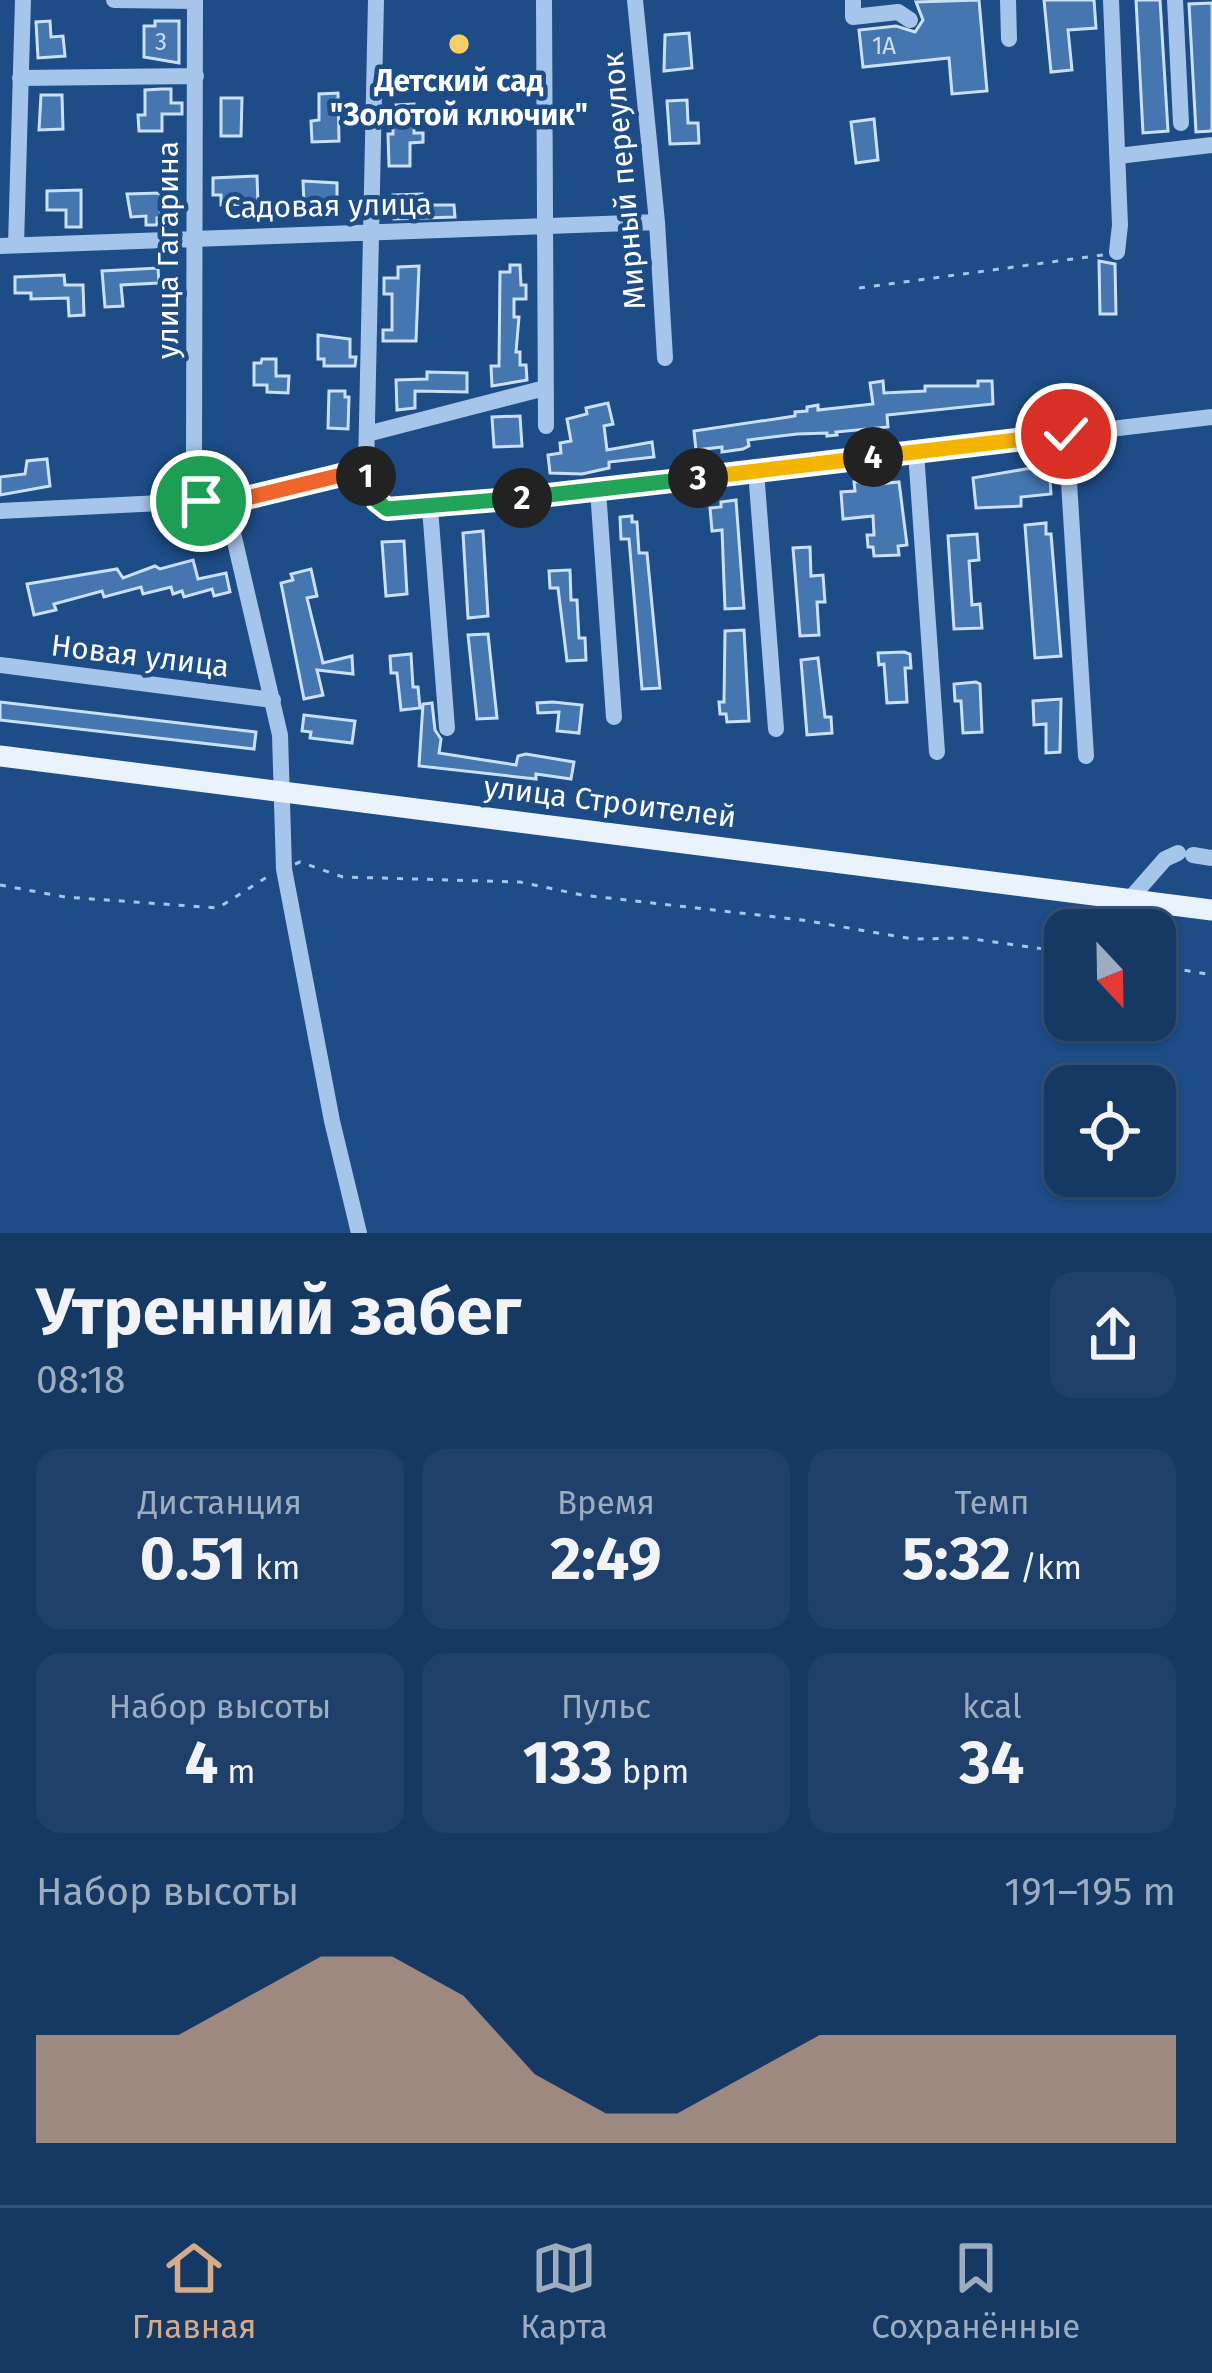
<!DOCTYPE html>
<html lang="ru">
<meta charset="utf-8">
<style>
:root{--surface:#163964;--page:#1f406a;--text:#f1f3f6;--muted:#9eacbf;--line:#355378;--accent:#d6ab8b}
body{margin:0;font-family:"Fira Sans",sans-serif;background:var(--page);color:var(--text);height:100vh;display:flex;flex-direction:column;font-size:45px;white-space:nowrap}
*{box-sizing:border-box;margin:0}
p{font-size:39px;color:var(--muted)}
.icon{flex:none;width:66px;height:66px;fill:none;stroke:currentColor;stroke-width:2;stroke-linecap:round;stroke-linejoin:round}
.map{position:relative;height:1233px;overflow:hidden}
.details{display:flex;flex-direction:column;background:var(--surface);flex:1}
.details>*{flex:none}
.needle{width:78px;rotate:158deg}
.buttons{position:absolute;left:1044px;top:909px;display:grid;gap:24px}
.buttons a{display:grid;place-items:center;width:132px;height:132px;border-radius:24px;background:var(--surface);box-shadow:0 3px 9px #0004,0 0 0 3px var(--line);font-size:60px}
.pin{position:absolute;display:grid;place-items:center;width:102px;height:102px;color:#fff;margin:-51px;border:6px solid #fff;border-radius:50%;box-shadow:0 3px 12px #0007}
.km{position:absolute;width:60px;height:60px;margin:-30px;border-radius:50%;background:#222;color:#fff;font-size:33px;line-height:60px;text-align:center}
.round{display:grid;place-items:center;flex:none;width:126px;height:126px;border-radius:24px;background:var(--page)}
.summary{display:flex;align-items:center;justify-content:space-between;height:204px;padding:0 36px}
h1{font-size:66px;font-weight:700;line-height:90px}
.stats{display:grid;grid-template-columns:repeat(3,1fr);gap:18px;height:204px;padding:12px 36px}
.stats div{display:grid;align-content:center;border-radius:24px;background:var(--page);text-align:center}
.stats b{font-size:60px;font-weight:700}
.stats small{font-size:33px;font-weight:400}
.stats p{font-size:33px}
.chart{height:336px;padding:24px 36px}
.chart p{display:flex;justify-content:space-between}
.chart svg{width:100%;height:216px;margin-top:12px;fill:var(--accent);opacity:.7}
.tab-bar{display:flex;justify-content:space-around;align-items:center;height:168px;border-top:3px solid var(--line);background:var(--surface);font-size:33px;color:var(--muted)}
.tab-bar a{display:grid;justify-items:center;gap:6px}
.tab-bar .current{color:var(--accent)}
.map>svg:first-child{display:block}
</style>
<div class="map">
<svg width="1212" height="1233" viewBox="0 0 1212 1233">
<rect width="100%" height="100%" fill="#1d4c86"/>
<path fill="#4576af" stroke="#cadff8" stroke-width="3" d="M979,0L987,91L952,94L949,58L863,67L859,30L896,26L915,32L923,20L916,2Z
M1044,0H1094L1096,28L1068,30L1072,70L1051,72Z
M1136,0H1160L1168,131L1143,133Z
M1212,3V131L1196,132L1189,4Z
M50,21L51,37L63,36L65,56L38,58L36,22Z
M155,21H179V63L144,57V26H155Z
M689,33L692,68L664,71L665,35Z
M162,89H171V103H182V114H162V131H139L138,115H145V90Z
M338,93L339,141L312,142L311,121L319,120V94Z
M41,95H62L63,129L39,130Z
M221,98H242L241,136H221Z
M687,100L688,123H698L699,143L670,144L667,101Z
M414,104V133H423V142L410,143V166H389L388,134H393V113H396V105Z
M874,119L878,160L856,163L851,122Z
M257,176L258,204L221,205V195H213V178Z
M303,181L337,183V204H304Z
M81,190V227H66V210H47V191Z
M160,193L161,218H157V225H146V216L131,217L127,194Z
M422,194V205H454L455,217L394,219L393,195Z
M1099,261L1115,264L1116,314H1100Z
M510,265H520L521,285H526V299H514V317H519L516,352H520V365H526L527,380L492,386L491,366H499L500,272H510Z
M419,266L416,341H383V330H392V294H384V278H398V267Z
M158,268L159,283L121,285L123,306L105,307L102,271Z
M64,275L65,285H83L84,315L69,316L68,298L31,299V293H15V277Z
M318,335L350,339V357H356L355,366H324V359H318Z
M262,359H276V376H289L288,393L267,392V385H254V363H261Z
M427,372L467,373V392L415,391V408L397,410L396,380L427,379Z
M883,381L884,393L925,391V386H978V381H992L993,404L887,415L888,427L836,432L837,435L827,436V433L797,434L748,440L749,446L743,449L722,452V447L696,450L694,431L795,416V412L807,411V407L818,405V410L873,404L870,383Z
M329,391H345V397H349L348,429L328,428Z
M608,403L613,424L604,426L607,450L652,442L654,457L609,462V468L582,474L550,473L548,455L561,453L560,443L571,441L567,419L587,414L586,408Z
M520,416L522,446L494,447L492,417Z
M47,459L50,486L0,495V477L25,474L27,461Z
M1049,465L1051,494L1021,497V506L976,508L973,478Z
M868,481V485L899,482L907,545L898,546L899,555L874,556L873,547H868L867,535H874L873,516L843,519L841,492L855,491L854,482Z
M736,500L744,608L725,609L722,530L712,531L710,508L721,507V502Z
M632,516V522H637L639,553H647L660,688L642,689L629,539H621L620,517Z
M1046,523V534H1051L1061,656L1035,658L1025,525Z
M483,531L488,616L468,618L463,533Z
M977,534L979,560L969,561L972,605L980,604L982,628L954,629L948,536Z
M404,541L407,594L386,596L382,542Z
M810,547L811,576L823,575L825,602H817L819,635L800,636L793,548Z
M193,560L198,579L226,573L230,592L214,596L212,589L184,597L182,591L173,594L171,587L143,594L141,587L104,597L102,591L54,604L56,610L34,615L27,584L117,569L123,578L155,566L160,569Z
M311,569L317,596L307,598L323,663L352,656L353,674L317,670L323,695L304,699L281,583L293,580L291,574Z
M570,570L571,600H577L579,638H585L586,660L567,661L558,588H550L549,571Z
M744,630L749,721L727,722L726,714H720L719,702H724L725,631Z
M488,634L497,718L477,719L468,635Z
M904,652L910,654L911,668H905L907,702L887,703L884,664L879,665L878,653Z
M411,654L413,687H418L420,708L401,710L397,673H391L390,656Z
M818,658L825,717H831L832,733L807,735L801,660Z
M976,682L980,684L982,732L963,733L961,701H955L954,684Z
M1061,699L1060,752L1046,753V724L1034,725L1033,701Z
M0,702L256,732L254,749L0,720Z
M553,702L582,705L579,733L557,731L559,712L538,713L537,703Z
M432,703L435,730L441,739L439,753L516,765L518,756L526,754L574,762L571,779L536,774V779L419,766L423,704Z
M304,715L355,721L352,743L310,738L311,732L302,731Z"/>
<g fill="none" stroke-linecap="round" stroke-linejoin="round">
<path stroke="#a5c5eb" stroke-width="3" stroke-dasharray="6 9" stroke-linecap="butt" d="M859,288L1103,255
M295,864L300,862L343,877L520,882L582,895L802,920L913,939L966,938L1065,952
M0,885L65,897L218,908L270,875
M1155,965L1212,975"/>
<path stroke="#a5c5eb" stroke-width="16" d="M114,0L195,1
M195,0L194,461L201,501
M376,0L366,469L370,490L387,509L554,495L1212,417
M544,0L546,426
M635,0L657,222L665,358
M853,0V17L898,12L910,20
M1008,0L1009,39
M1111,0L1120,225L1117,252
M1175,0L1181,123
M20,78L196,76
M1118,156L1212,145
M16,245L23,0
M0,246L657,222
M367,434L545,388
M1066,434L1086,756
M916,452L937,752
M756,471L776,729
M598,490L614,717
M226,503L280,735L284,869L332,1121L359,1233
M430,508L447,728
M0,511L201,501L226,503L366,469
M0,665L273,700
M1193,855L1212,858
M1129,900L1165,859L1178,853"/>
<path stroke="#eaf2fe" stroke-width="21" d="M0,756L1212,910"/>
</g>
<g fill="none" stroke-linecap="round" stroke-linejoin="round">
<g stroke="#fff" stroke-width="24">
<path id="split-1" d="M201,501L226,503L366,469V476"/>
</g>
<g stroke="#fff" stroke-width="24">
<path id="split-2" d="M366,476L377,501L387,509L522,498"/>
</g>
<g stroke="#fff" stroke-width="24">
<path id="split-3" d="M522,498L698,478"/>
</g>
<g stroke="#fff" stroke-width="24">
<path id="split-4" d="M698,478L873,457"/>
</g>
<g stroke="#fff" stroke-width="24">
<path id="split-5" d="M873,457L1066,434"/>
</g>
<use href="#split-1" stroke="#f0652b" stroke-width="15"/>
<use href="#split-2" stroke="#22a559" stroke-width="15"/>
<use href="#split-3" stroke="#22a559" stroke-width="15"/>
<use href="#split-4" stroke="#f5b400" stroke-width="15"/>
<use href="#split-5" stroke="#f5b400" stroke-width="15"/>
</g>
<circle fill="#face64" stroke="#1d4c86" stroke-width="4.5" cx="459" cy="44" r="12"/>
<g text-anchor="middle" stroke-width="9" stroke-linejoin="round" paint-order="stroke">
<g font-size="24" fill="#d0ddeb">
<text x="161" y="50">3</text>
<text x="884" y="54">1А</text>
</g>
<g font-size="30" font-weight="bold" fill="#fff" stroke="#1d4c86">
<text x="459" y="91">Детский сад<tspan x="459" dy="34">"Золотой ключик"</tspan></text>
</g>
<g font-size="30" fill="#fff" stroke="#1d4c86">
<text transform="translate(624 181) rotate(-95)" y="10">Мирный переулок</text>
<text transform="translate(328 206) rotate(-1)" y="10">Садовая улица</text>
<text transform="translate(168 250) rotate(-90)" y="10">улица Гагарина</text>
<text transform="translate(140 656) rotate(7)" y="10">Новая улица</text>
<text transform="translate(610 802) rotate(7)" y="10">улица Строителей</text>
</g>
</g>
</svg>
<div class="buttons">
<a><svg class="needle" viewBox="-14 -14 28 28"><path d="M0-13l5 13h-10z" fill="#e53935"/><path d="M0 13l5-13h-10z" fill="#9eacbf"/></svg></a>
<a><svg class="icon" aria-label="locate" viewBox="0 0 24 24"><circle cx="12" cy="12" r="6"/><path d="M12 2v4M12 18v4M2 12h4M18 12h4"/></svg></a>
</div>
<div class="pin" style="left:201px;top:501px;background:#1e9e55"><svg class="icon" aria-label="arrive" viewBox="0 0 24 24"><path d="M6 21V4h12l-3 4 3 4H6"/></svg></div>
<div class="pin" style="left:1066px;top:434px;background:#d93025"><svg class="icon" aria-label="check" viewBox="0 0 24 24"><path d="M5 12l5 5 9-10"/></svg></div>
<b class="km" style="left:366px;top:476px">1</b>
<b class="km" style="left:522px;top:498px">2</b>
<b class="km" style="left:698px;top:478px">3</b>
<b class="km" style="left:873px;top:457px">4</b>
</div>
<section class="details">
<div class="summary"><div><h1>Утренний забег</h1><p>08:18</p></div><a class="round"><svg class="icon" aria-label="share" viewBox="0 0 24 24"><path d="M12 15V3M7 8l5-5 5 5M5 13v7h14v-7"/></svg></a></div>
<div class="stats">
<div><p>Дистанция</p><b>0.51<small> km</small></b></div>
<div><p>Время</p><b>2:49</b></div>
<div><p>Темп</p><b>5:32<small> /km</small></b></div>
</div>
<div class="stats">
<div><p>Набор высоты</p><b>4<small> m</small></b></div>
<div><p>Пульс</p><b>133<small> bpm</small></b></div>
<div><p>kcal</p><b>34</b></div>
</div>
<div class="chart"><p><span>Набор высоты</span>191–195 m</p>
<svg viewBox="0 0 160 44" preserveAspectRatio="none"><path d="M0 44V22L10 22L20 22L30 14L40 6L50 6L60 14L70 30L80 38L90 38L100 30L110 22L120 22L130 22L140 22L150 22L160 22V44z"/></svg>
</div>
</section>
<nav class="tab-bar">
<a class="current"><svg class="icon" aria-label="home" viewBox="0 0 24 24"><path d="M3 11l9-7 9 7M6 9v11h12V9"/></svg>Главная</a>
<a><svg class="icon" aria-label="map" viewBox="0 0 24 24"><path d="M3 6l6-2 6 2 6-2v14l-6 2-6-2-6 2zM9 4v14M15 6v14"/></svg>Карта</a>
<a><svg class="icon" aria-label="saved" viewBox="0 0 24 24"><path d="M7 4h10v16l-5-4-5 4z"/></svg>Сохранённые</a>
</nav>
